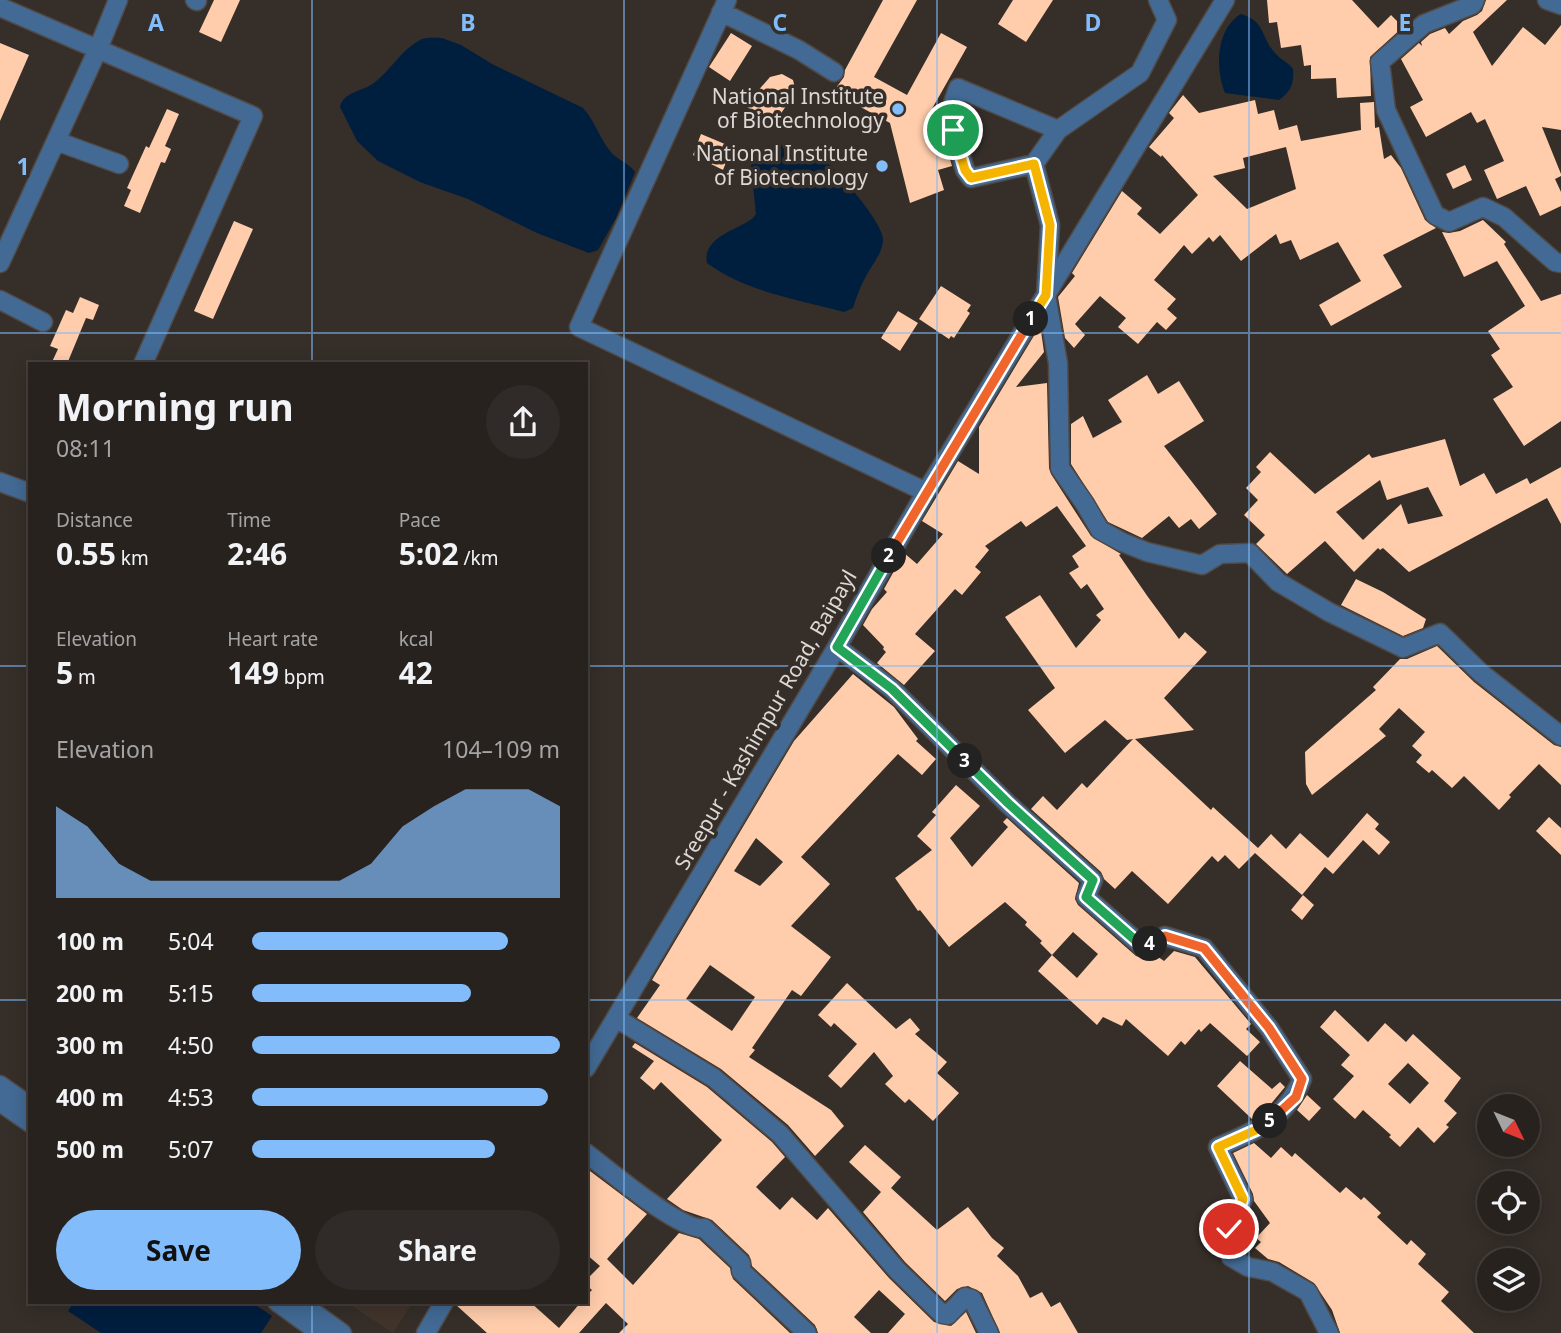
<!DOCTYPE html>
<meta charset="utf-8">
<style>
:root{--surface:#28221f;--page:#302a28;--text:#f1f3f6;--muted:#a5a4a4;--line:#443f3d;--accent:#82bcfa}
body{margin:0;font-family:"Noto Sans",sans-serif;background:var(--page);color:var(--text);height:100vh;display:flex;flex-direction:column;font-size:26px;white-space:nowrap}
*{box-sizing:border-box;margin:0}
p{font-size:23px;color:var(--muted)}
.icon{flex:none;width:38px;height:38px;fill:none;stroke:currentColor;stroke-width:2;stroke-linecap:round;stroke-linejoin:round}
.map{position:relative;flex:1;overflow:hidden}
.details{position:absolute;left:28px;top:362px;width:560px;height:942px;display:flex;flex-direction:column;background:var(--surface);border-radius:0px;box-shadow:0 4px 18px #0003,0 0 0 2px var(--line)}
.details>*{flex:none}
.needle{width:46px;rotate:133deg}
.buttons{position:absolute;left:1477px;top:1094px;display:grid;gap:14px}
.buttons a{display:grid;place-items:center;width:63px;height:63px;border-radius:50%;background:var(--surface);box-shadow:0 4px 18px #0003,0 0 0 2px var(--line);font-size:35px}
.pin{position:absolute;display:grid;place-items:center;width:60px;height:60px;color:#fff;margin:-30px;border:4px solid #fff;border-radius:50%;box-shadow:0 2px 7px #0007}
.km{position:absolute;width:35px;height:35px;margin:-18px;border-radius:50%;background:#222;color:#fff;font-size:19px;line-height:35px;text-align:center}
.round{display:grid;place-items:center;flex:none;width:74px;height:74px;border-radius:37px;background:var(--page)}
.summary{display:flex;align-items:center;justify-content:space-between;height:119px;padding:0 28px}
h1{font-size:38px;font-weight:700;line-height:52px}
.figures{display:grid;grid-template-columns:repeat(3,1fr);gap:10px;height:119px;padding:7px 28px}
.figures div{display:grid;align-content:center}
.figures b{font-size:30px;font-weight:700}
.figures small{font-size:19px;font-weight:400}
.figures p{font-size:19px}
.chart{height:196px;padding:14px 28px}
.chart p{display:flex;justify-content:space-between}
.chart svg{width:100%;height:126px;margin-top:7px;fill:var(--accent);opacity:.7}
.action{display:flex;gap:14px;margin-top:auto;padding:14px 28px}
.action a{flex:1;height:80px;border-radius:42px;background:var(--accent);color:#111;font-size:28px;font-weight:700;line-height:80px;text-align:center}
.action a+a{background:var(--page);color:var(--text)}
ul{padding:0 28px;list-style:none;font-size:23px}
li{display:grid;grid-template-columns:112px 84px 1fr;align-items:center;height:52px}
li i{height:18px;border-radius:9px;background:var(--accent)}
.map>svg:first-child{display:block}
</style>
<div class="map">
<svg width="1561" height="1333" viewBox="0 0 1561 1333">
<rect width="100%" height="100%" fill="#352e29"/>
<path fill="#41342b" d="M346,1302H413L393,1333Z"/>
<path fill="#001e3e" d="M1241,14C1267,22 1260,38 1276,54C1281,60 1288,62 1293,69C1294,84 1291,91 1279,100L1225,93C1215,68 1216,29 1241,14Z
M442,38L461,45L492,64L583,108C595,121 599,137 610,151C615,159 627,161 635,172L616,218L598,250L589,253L537,233L468,199L420,182L378,161L357,141L340,107C344,91 362,92 374,83C391,70 401,50 420,40C426,37 435,38 442,38Z
M780,145C793,147 805,149 817,155C832,163 883,222 883,239C883,254 871,265 865,278C860,287 856,298 853,308L844,312C797,299 746,292 707,263C702,237 738,230 753,218L756,214L751,165L770,148Z
M74,1302H251L272,1316L261,1333H101L68,1311Z"/>
<path fill="#ffcdac" fill-rule="evenodd" d="M214,0H240L221,42L199,32Z
M883,0H917L874,77L907,95L941,33L967,47L924,123L930,144L945,141L952,166L938,170L944,190L910,203L890,123L833,92L844,77L845,70Z
M1013,0H1053L1026,42L998,24Z
M1267,0H1352L1378,28L1391,15L1403,27L1370,57L1371,96L1337,98L1336,78L1311,79V65L1304,66L1301,45L1281,48L1277,22L1269,23Z
M1486,0H1507L1473,32L1492,66L1523,27L1545,45L1561,25V130L1542,127L1561,174V176L1555,179L1561,192V206L1540,216L1526,186L1497,199L1484,170L1504,161L1485,119L1477,123L1471,112L1426,137L1410,107L1423,100L1401,59L1419,43L1422,46L1421,42L1430,34L1445,28L1449,34L1463,21L1477,15L1482,11Z
M731,33L752,46L730,81L709,67Z
M0,43L29,55L0,121Z
M782,74L793,80L796,92L772,126L742,103L752,90L756,93L770,77Z
M1183,95L1199,113L1255,100L1258,114L1274,110L1279,130L1297,125L1301,141L1361,130L1360,103L1374,102L1375,128L1379,127L1384,159L1391,155L1401,168L1425,220L1436,228L1383,255L1402,287L1331,326L1319,305L1361,281L1338,242L1300,260L1291,240L1280,244L1276,234L1241,261L1220,235L1213,242L1209,237L1192,254L1184,245L1154,280L1176,299L1167,309L1177,318L1166,330L1157,322L1138,344L1118,327L1126,318L1100,296L1075,324L1085,335L1074,348L1065,338L1058,297L1075,276L1072,273L1122,191L1142,208L1137,214L1160,234L1198,195L1162,155L1161,157L1149,147L1174,118L1169,113ZM1286,147L1296,189L1247,209L1213,176L1245,168L1243,158Z
M167,109L179,114L165,146L171,149L165,163L161,162L140,213L124,206L131,190L127,188L146,146L149,148Z
M701,134L732,147L723,170L693,155Z
M1465,165L1472,180L1453,189L1446,174Z
M1483,220L1506,242L1504,244L1541,301L1561,294V421L1524,446L1493,399L1513,387L1491,355L1500,349L1488,331L1525,306L1497,261L1464,277L1442,232L1449,233L1460,231Z
M234,221L253,229L213,319L194,311Z
M941,286L971,305L967,311L970,313L954,338L951,336L949,339L919,319Z
M80,297L99,305L93,320L86,318L67,364H51L58,349L50,346L66,310L73,313Z
M898,311L918,323L900,351L881,338Z
M1038,329L1041,331L1044,352L1016,387L1047,383L1049,468L1051,474L1091,536L1121,554L1119,555L1148,597L1179,639L1185,632L1207,652L1164,698L1194,730L1135,739L1211,810L1213,807L1258,848L1271,834L1286,849L1300,833L1328,858L1367,813L1379,824L1375,829L1390,842L1379,855L1363,840L1333,874L1325,867L1302,895L1255,853L1239,869L1225,855L1218,862L1212,856L1168,904L1132,871L1115,889L1104,879L1101,872L1031,809L1043,796L1057,810L1082,783L1087,788L1133,739L1127,740L1105,720L1065,753L1028,710L1055,688L1005,617L1040,595L1076,648L1101,620L1096,615L1104,609L1087,584L1081,589L1069,573L1079,567L1072,556L1086,546L1057,506L1026,527L1021,521L985,546L989,550L975,567L981,572L962,595L955,589L915,634L935,651L904,685L877,663L886,652L883,649L884,647L863,625L872,609L887,592L884,589L904,553L917,564L943,534L922,521L958,461L979,474V427Z
M1147,375L1158,394L1179,381L1204,421L1164,446L1217,514L1199,529L1191,519L1179,528L1169,516L1142,538L1108,522L1071,464V424L1083,416L1093,438L1122,422L1108,400Z
M1445,439L1460,486L1484,473L1496,494L1527,478L1530,484L1561,467V524L1547,498L1409,572L1383,548L1380,550L1378,548L1354,572L1325,541L1287,574L1256,544L1265,535L1244,515L1258,500L1246,488L1261,472L1256,467L1270,452L1315,494L1369,454L1372,458ZM1380,480L1387,500L1428,487L1443,516L1408,524L1401,504L1363,540L1336,512Z
M1356,579L1383,592L1426,619L1423,628L1403,636L1341,605Z
M1437,646L1474,682L1554,745L1561,747V785L1539,764L1509,795L1511,797L1499,810L1464,776L1452,788L1432,770L1429,773L1416,762L1422,755L1412,746L1425,732L1399,708L1379,729L1386,736L1312,795L1306,784L1305,752L1376,690L1373,687L1400,659H1407Z
M853,674L894,707L918,739L916,741L936,759L922,775L898,754L801,857L830,884L791,926L831,957L801,996L792,990L752,1048L755,1050L749,1057L831,1110L844,1126L815,1156L788,1125L721,1069L637,1018L660,985L652,980L794,741ZM756,838L783,862L760,886L734,871ZM710,965L755,997L732,1031L686,999Z
M956,785L980,806L950,838L972,867L1008,827L1003,822L1007,818L1079,883L1075,899L1078,905L1136,956L1142,958L1154,954L1164,961L1174,951L1195,957L1251,1024L1246,1029L1260,1042L1247,1056L1210,1023L1201,1032L1199,1029L1185,1045L1181,1041L1168,1056L1126,1019L1122,1026L1103,1017L1097,1025L1038,971L1052,955L1077,978L1098,954L1073,932L1052,955L1040,943L1042,941L1025,925L1027,922L1005,902L949,947L920,910L918,911L895,878L932,850L917,836L936,815L932,812Z
M1549,817L1561,828V855L1536,831Z
M1303,895L1314,905L1302,920L1291,910Z
M847,983L896,1029L910,1018L920,1030L915,1034L947,1062L937,1073L959,1093L933,1121L909,1099L905,1103L885,1084L893,1076L874,1052L841,1088L828,1076L857,1044L834,1023L831,1027L818,1015Z
M1335,1010L1368,1042L1385,1023L1406,1042L1413,1034L1461,1078L1444,1101L1457,1113L1446,1125L1449,1127L1434,1143L1418,1127L1400,1147L1389,1137L1391,1135L1363,1110L1355,1119L1333,1099L1354,1076L1341,1065L1350,1055L1320,1027ZM1408,1063L1429,1083L1410,1104L1388,1084Z
M635,1043L707,1087L772,1142L785,1157L756,1187L780,1210L792,1197L817,1220L828,1208L889,1278L934,1322L951,1326L966,1312L976,1333H888L905,1314L879,1290L854,1317L871,1333H818L815,1325L752,1266L749,1255L712,1220L683,1210L667,1199L722,1140L661,1082L654,1090L640,1078L654,1061L632,1047Z
M1240,1061L1272,1089L1280,1082L1285,1087L1270,1105L1252,1119L1217,1086Z
M1307,1095L1321,1108L1309,1121L1297,1110Z
M1254,1143L1271,1158L1281,1147L1292,1157L1295,1153L1340,1193L1346,1187L1361,1200L1364,1197L1381,1213L1377,1217L1407,1245L1411,1240L1426,1254L1418,1264L1449,1292L1441,1301L1474,1333H1340L1332,1310L1314,1283L1279,1262L1268,1259L1255,1248L1261,1242L1256,1238L1270,1223L1254,1201L1253,1194L1233,1153Z
M865,1145L901,1177L891,1188L937,1230L968,1207L992,1238L1004,1248L997,1256L1018,1276L1030,1298L1042,1292L1051,1307L1060,1302L1078,1333H1000L982,1293L968,1286L957,1289L945,1301L905,1262L863,1212L881,1192L849,1162Z
M586,1168L647,1214L607,1259L633,1285L679,1233L699,1239L730,1268L733,1279L790,1333H619L628,1324L606,1303L579,1333H487L455,1304V1302H530L559,1328L581,1302H586V1296L592,1290L586,1285V1280L600,1266L586,1254Z"/>
<g fill="none" stroke-linecap="round" stroke-linejoin="round">
<g stroke="#504945" stroke-width="21">
<path id="minor" d="M195,0L197,1
M727,0L579,327L926,492
M1158,0L1167,20L1140,73L1058,130L1034,164L1050,225L1046,295L1058,363L1060,468L1085,504L1100,530L1122,542L1147,552L1202,565L1220,554L1250,553L1278,582L1329,612L1403,648L1440,633L1481,673L1561,736
M1475,0L1472,5L1424,24L1380,62L1386,110L1435,215L1449,222L1483,207L1504,217L1555,262L1561,263
M1547,0L1561,5
M0,7L253,116L143,364
M721,12L799,50L834,72
M56,141L119,164
M1034,164L971,178L965,170L953,130H944L958,88L1058,130
M0,263L98,49L118,0
M0,300L43,322
M0,482L30,493
M837,647L892,689L1008,804L1093,880L1086,897L1143,947L1165,936L1204,948L1269,1028L1302,1079C1286,1119 1255,1131 1218,1147L1243,1199L1229,1229L1231,1257L1248,1267L1273,1272L1308,1292L1329,1333
M616,1018L714,1078L780,1134L897,1270L942,1314L948,1315L965,1297L972,1299L989,1333
M586,1068L837,647L926,492L1225,0
M0,1085L30,1106
M0,1102L30,1123
M586,1153C609,1170 679,1231 704,1228L741,1263V1271L807,1333
M277,1302L320,1333
M299,1302L342,1333
M426,1333L444,1302"/>
</g>
<use href="#minor" stroke="#426a94" stroke-width="18"/>
</g>
<g fill="none" stroke-linecap="round" stroke-linejoin="round">
<g stroke="#fff" stroke-width="14">
<path id="split-1" d="M953,130L965,170L971,178L1034,164L1050,225L1046,295L1031,319"/>
</g>
<g stroke="#fff" stroke-width="14">
<path id="split-2" d="M889,556L1031,319"/>
</g>
<g stroke="#fff" stroke-width="14">
<path id="split-3" d="M889,556L837,647L892,689L965,761"/>
</g>
<g stroke="#fff" stroke-width="14">
<path id="split-4" d="M965,761L1009,804L1093,880L1086,897L1143,947L1150,944"/>
</g>
<g stroke="#fff" stroke-width="14">
<path id="split-5" d="M1150,944L1165,936L1204,948L1269,1028L1302,1079L1296,1097L1270,1121"/>
</g>
<g stroke="#fff" stroke-width="14">
<path id="split-6" d="M1229,1229L1243,1199L1218,1147L1265,1126L1270,1121"/>
</g>
<use href="#split-1" stroke="#f5b400" stroke-width="9"/>
<use href="#split-2" stroke="#f0652b" stroke-width="9"/>
<use href="#split-3" stroke="#22a559" stroke-width="9"/>
<use href="#split-4" stroke="#22a559" stroke-width="9"/>
<use href="#split-5" stroke="#f0652b" stroke-width="9"/>
<use href="#split-6" stroke="#f5b400" stroke-width="9"/>
</g>
<path fill="none" stroke="#82bcfa" stroke-width="2" stroke-opacity="0.55" d="M312,0V364M624,0V1333M937,0V1333M1249,0V1333M0,333H1561M0,666H30M586,666H1561M0,1000H30M586,1000H1561M312,1302V1333"/>
<g fill="#82bcfa" stroke="#352e29" stroke-width="2.5">
<circle cx="898" cy="109" r="7"/>
<circle cx="882" cy="166" r="7"/>
</g>
<g text-anchor="middle" stroke-width="7" stroke-linejoin="round" paint-order="stroke">
<g font-size="21" fill="#ddd8d5" stroke="#352e29" text-anchor="end">
<text x="884" y="104">National Institute<tspan x="884" dy="24">of Biotechnology</tspan></text>
<text x="868" y="161">National Institute<tspan x="868" dy="24">of Biotecnology</tspan></text>
</g>
<g font-size="21" fill="#ddd8d5" stroke="#352e29">
<text transform="translate(766 720) rotate(-60)" y="7">Sreepur - Kashimpur Road, Baipayl</text>
</g>
</g>
<g font-size="23" text-anchor="middle" font-weight="bold" fill="#82bcfa" stroke="#352e29" stroke-width="7" stroke-linejoin="round" paint-order="stroke">
<text x="156" y="31">A</text>
<text x="468" y="31">B</text>
<text x="780" y="31">C</text>
<text x="1093" y="31">D</text>
<text x="1405" y="31">E</text>
<text x="23" y="175">1</text>
</g>
</svg>
<div class="buttons">
<a><svg class="needle" viewBox="-14 -14 28 28"><path d="M0-13l5 13h-10z" fill="#e53935"/><path d="M0 13l5-13h-10z" fill="#a5a4a4"/></svg></a>
<a><svg class="icon" aria-label="locate" viewBox="0 0 24 24"><circle cx="12" cy="12" r="6"/><path d="M12 2v4M12 18v4M2 12h4M18 12h4"/></svg></a>
<a><svg class="icon" aria-label="layers" viewBox="0 0 24 24"><path d="M12 4l9 5-9 5-9-5zM3 14l9 5 9-5"/></svg></a>
</div>
<div class="pin" style="left:953px;top:130px;background:#1e9e55"><svg class="icon" aria-label="arrive" viewBox="0 0 24 24"><path d="M6 21V4h12l-3 4 3 4H6"/></svg></div>
<div class="pin" style="left:1229px;top:1229px;background:#d93025"><svg class="icon" aria-label="check" viewBox="0 0 24 24"><path d="M5 12l5 5 9-10"/></svg></div>
<b class="km" style="left:1031px;top:319px">1</b>
<b class="km" style="left:889px;top:556px">2</b>
<b class="km" style="left:965px;top:761px">3</b>
<b class="km" style="left:1150px;top:944px">4</b>
<b class="km" style="left:1270px;top:1121px">5</b>
<section class="details">
<div class="summary"><div><h1>Morning run</h1><p>08:11</p></div><a class="round"><svg class="icon" aria-label="share" viewBox="0 0 24 24"><path d="M12 15V3M7 8l5-5 5 5M5 13v7h14v-7"/></svg></a></div>
<div class="figures">
<div><p>Distance</p><b>0.55<small> km</small></b></div>
<div><p>Time</p><b>2:46</b></div>
<div><p>Pace</p><b>5:02<small> /km</small></b></div>
</div>
<div class="figures">
<div><p>Elevation</p><b>5<small> m</small></b></div>
<div><p>Heart rate</p><b>149<small> bpm</small></b></div>
<div><p>kcal</p><b>42</b></div>
</div>
<div class="chart"><p><span>Elevation</span>104–109 m</p>
<svg viewBox="0 0 160 44" preserveAspectRatio="none"><path d="M0 44V12L10 19L20 32L30 38L40 38L50 38L60 38L70 38L80 38L90 38L100 32L110 19L120 12L130 6L140 6L150 6L160 12V44z"/></svg>
</div>
<ul>
<li><b>100 m</b>5:04<i style="width:83%"></i></li>
<li><b>200 m</b>5:15<i style="width:71%"></i></li>
<li><b>300 m</b>4:50<i style="width:100%"></i></li>
<li><b>400 m</b>4:53<i style="width:96%"></i></li>
<li><b>500 m</b>5:07<i style="width:79%"></i></li>
</ul>
<div class="action"><a>Save</a><a>Share</a></div>
</section>
</div>
